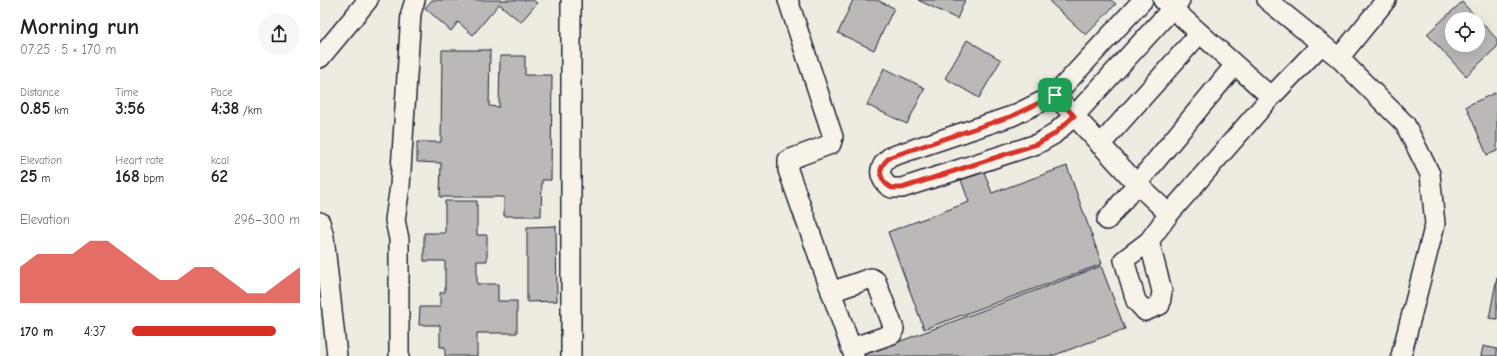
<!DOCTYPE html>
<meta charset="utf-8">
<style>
:root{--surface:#fff;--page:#f6f6f6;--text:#222;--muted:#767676;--accent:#d93025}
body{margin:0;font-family:"Comic Neue",sans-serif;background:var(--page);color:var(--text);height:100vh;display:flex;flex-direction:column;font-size:15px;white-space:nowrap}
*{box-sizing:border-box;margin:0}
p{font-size:13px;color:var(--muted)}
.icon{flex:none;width:22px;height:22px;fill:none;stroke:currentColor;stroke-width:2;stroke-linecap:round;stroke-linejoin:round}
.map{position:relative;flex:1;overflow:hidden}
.sheet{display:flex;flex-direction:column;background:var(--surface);width:320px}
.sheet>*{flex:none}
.buttons{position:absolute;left:1125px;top:12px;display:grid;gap:8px}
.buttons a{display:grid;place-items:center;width:40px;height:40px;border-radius:50%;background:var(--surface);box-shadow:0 4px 16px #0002;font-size:20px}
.pin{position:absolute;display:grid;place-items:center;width:34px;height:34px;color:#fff;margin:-17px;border-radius:8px;box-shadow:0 2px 6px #0006}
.round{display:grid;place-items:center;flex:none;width:42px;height:42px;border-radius:21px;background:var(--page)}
.summary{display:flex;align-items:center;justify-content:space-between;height:68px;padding:0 20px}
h1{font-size:22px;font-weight:600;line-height:30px}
.metrics{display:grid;grid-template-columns:repeat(3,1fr);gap:6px;height:68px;padding:4px 20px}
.metrics div{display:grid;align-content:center}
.metrics b{font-size:17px;font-weight:600}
.metrics small{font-size:11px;font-weight:400}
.metrics p{font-size:11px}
.chart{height:112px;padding:8px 20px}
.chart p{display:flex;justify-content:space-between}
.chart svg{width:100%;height:72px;margin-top:4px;fill:var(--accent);opacity:.7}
ul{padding:0 20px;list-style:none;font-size:13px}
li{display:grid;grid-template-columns:64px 48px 1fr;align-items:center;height:30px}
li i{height:10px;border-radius:5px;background:var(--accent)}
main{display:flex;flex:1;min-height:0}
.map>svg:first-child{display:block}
</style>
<main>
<section class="sheet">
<div class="summary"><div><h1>Morning run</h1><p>07:25 · 5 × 170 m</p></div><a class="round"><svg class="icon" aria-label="share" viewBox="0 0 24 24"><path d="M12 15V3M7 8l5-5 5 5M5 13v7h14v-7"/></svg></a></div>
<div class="metrics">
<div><p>Distance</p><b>0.85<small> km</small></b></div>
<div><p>Time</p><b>3:56</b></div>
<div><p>Pace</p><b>4:38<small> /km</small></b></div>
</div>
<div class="metrics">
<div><p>Elevation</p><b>25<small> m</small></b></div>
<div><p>Heart rate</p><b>168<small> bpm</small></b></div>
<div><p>kcal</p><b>62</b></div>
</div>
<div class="chart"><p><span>Elevation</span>296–300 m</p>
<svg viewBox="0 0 160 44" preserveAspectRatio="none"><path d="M0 44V22L10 14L20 14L30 14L40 6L50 6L60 14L70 22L80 30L90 30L100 22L110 22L120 30L130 38L140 38L150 30L160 22V44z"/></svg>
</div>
<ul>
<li><b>170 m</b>4:37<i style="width:86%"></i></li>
</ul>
</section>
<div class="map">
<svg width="1177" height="356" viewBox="0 0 1177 356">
<rect width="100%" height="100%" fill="#eeebe1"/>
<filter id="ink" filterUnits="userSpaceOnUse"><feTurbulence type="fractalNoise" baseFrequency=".025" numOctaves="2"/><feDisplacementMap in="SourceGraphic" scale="8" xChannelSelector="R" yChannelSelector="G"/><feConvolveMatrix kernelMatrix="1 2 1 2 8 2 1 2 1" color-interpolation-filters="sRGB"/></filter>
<g filter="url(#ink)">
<path fill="#bbb8b7" stroke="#22223b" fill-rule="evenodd" d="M112,0H213L217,3L201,22L179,4L153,35L138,22L131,31L105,8Z
M533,0H557L574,8L554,50L518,33Z
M598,0H645L637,19Z
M732,0H791L796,4L766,35L730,2Z
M1142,2L1177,39V47L1146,76L1107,34ZM1132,19H1158V45H1132Z
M647,40L681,60L659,98L625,78Z
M122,50H170L169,106L179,107L180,56H205V75H232L231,180H222L221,216H184V197H120L121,163L97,162V142H121Z
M564,68L605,88L587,124L547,105Z
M1177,92V151L1167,155L1146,106Z
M747,166L782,264L604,329L568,232L649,202L641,180L664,172L672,193Z
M125,201H157V235H167V261H157V284H178V301H197V333H157V356H125V347H120V325H99L100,307H120V293L125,292V261H104V233H125Z
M236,226L237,301L207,302V227Z
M781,266L805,329L732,356H541Z
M1177,277V319L1169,318Z
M1163,346L1177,349V356H1161Z"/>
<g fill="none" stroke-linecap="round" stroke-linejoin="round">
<g stroke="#22223b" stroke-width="22">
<path id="minor" d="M468,0L513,137L511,144L468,160V170L534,356
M823,0L735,95L692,116L570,157C567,160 563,163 562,167C558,174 564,185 572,188C575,188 579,188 582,188L717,144L733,135L754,116L860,0
M843,0L951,97
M947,0L1019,58L1085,124L1110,174L1115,224L1081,356
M0,58L48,0
M1019,58L1066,0
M735,95L816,183L849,214L951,97L1002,44
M780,145L880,33
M787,220L915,65
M0,222L4,237L17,356
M829,241L842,291L840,305L825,311L816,301L804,260L829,241L849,214
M511,292L551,278L556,281L574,329L572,334L531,348
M79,356V239L75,220L80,186L91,13L95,0
M251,356V0"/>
</g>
<use href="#minor" stroke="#f7f3e8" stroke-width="19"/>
</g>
</g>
<g fill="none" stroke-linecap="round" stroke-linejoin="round" filter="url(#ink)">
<g stroke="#fff" stroke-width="8">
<path id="route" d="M735,95L754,116L733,135L717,144L582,188C579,188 575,188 572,188C564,185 558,174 562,167C563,163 567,160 570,157L692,116Z"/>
</g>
<use href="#route" stroke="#d93025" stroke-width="5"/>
</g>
</svg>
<div class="buttons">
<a><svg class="icon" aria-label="locate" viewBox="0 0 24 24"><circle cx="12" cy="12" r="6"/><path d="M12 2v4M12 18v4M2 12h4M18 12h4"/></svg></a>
</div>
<div class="pin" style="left:735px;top:95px;background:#1e9e55"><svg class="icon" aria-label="arrive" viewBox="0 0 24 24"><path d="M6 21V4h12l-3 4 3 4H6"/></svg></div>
</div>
</main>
